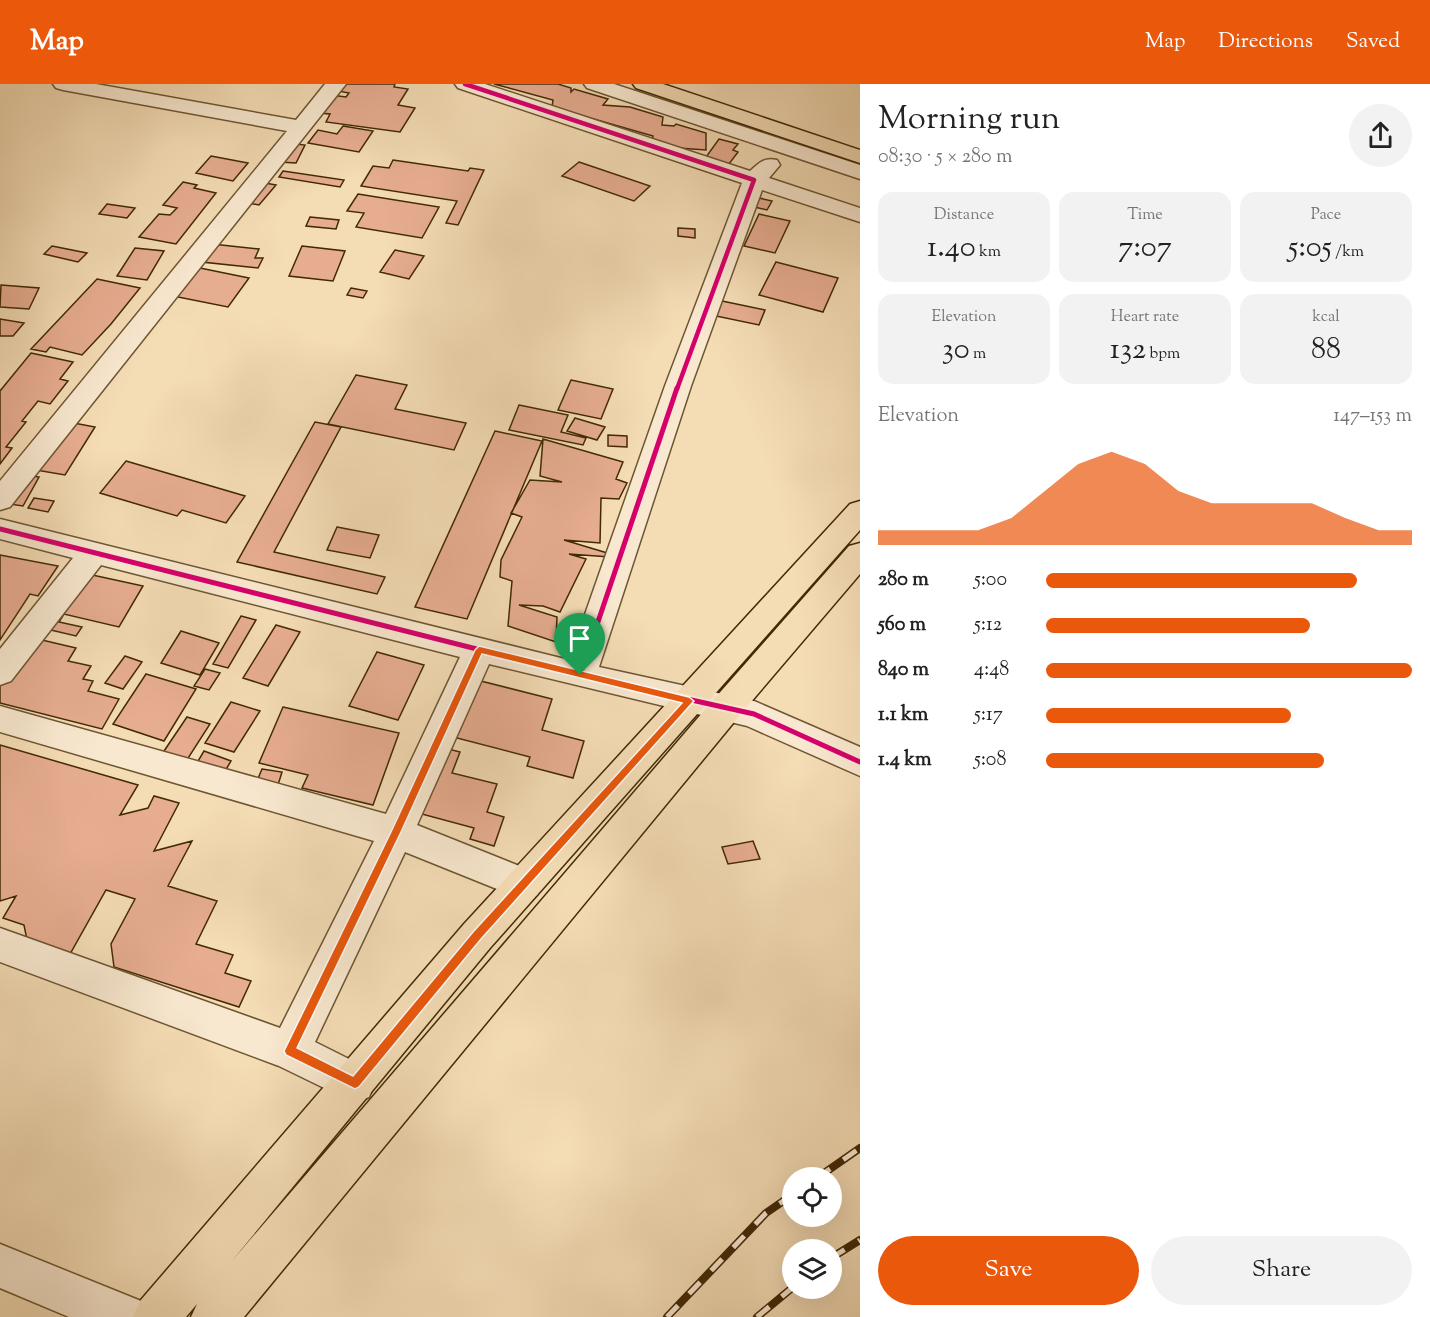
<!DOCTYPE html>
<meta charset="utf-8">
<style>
:root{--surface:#fff;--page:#f2f2f2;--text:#222;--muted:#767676;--accent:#ea580c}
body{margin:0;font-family:"Sorts Mill Goudy",serif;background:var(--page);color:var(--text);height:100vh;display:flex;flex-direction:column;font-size:22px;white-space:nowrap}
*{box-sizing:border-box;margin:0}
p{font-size:20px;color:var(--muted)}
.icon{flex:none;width:33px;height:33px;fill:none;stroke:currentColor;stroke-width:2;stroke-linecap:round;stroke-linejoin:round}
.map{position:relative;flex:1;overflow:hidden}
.drawer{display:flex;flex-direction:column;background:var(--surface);width:570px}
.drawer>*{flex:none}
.fabs{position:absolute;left:782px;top:1083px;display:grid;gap:12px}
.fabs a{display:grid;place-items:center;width:60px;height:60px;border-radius:50%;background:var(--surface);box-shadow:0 6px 24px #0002;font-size:30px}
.pin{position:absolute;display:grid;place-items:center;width:51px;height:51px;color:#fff;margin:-62px -26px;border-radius:50% 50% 50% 0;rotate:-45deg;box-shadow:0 0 6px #0007}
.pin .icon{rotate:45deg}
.round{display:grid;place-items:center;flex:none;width:63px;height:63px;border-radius:32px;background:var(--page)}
.overview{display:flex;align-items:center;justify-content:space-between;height:102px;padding:0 18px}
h1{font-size:33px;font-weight:600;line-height:45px}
.stats{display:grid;grid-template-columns:repeat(3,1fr);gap:9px;height:102px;padding:6px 18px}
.stats div{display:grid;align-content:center;border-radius:15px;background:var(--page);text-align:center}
.stats b{font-size:30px;font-weight:600}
.stats small{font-size:16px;font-weight:400}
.stats p{font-size:16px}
.chart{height:168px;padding:12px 18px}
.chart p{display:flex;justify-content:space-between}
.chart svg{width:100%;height:108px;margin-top:6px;fill:var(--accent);opacity:.7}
.primary-button{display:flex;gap:12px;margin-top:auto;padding:12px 18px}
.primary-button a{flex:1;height:69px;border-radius:36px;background:var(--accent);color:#fff;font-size:24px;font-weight:600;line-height:69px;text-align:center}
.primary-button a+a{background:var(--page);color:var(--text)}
ul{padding:0 18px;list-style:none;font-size:20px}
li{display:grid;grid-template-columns:96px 72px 1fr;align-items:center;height:45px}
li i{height:15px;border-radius:8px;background:var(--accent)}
header{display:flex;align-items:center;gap:36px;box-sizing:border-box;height:84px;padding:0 30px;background:var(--accent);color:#fff}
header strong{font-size:28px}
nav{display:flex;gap:33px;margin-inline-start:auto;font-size:21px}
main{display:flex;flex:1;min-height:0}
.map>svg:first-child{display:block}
</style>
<header>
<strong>Map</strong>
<nav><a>Map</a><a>Directions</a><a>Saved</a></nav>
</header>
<main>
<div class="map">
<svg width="860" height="1233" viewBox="0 0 860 1233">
<rect width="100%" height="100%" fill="#f4dcb5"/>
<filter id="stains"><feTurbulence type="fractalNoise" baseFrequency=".00333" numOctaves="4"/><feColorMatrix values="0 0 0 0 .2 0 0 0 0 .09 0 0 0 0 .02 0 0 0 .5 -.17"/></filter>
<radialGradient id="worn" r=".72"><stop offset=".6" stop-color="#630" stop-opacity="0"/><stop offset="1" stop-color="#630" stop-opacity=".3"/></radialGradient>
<path fill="#e7ad91" stroke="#422907" stroke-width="1.5" d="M341,0H395L394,3L408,5L398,21L415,24L400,48L326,38L330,30L319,29L331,11L346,13L349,9L338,7Z
M494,0H558L571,4V8L574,5L608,15L603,21L630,23L663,33L662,41L674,42L676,40L706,49V66L664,63L665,59L652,58L653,52L552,23L553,16Z
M343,42L373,47L359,68L308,59L318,46L337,50Z
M719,55L738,60L733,66L738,68L729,80L706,73Z
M288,59L305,61L296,79L279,78Z
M211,72L248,79L233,97L196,89Z
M393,76L468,87L470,84L484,86L458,141L446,139L457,117L361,102L373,82L389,84Z
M579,78L650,102L634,117L562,92Z
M283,87L344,96L340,103L279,93Z
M183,98L197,101L194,104L216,109L176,160L139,153L159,130L170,131L177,124L163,121Z
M260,98L276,101L259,121L243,118Z
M358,110L439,123L422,154L356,143L364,129L347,127Z
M755,113L772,117L767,126L750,122Z
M107,120L135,124L127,134L99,130Z
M759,130L790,137L775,169L744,162Z
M310,133L339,136L336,145L306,142Z
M678,144L695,145V154L678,152Z
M212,160L259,165L255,174H263L258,184L202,178Z
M52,162L87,169L78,178L44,170Z
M302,162L345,167L333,197L289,192Z
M135,164L164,167L147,196L117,192Z
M395,166L424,172L409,195L380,188Z
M776,178L838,194L823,228L759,211Z
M195,183L249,194L228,223L173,212Z
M97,195L140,204L111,240L82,271L50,263L46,268L31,265Z
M1,201L39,204L29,225L0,223Z
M351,204L367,207L363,214L347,211Z
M722,217L765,226L759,241L716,232Z
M0,235L24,239L13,252H0Z
M31,269L73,278L60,295L68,297L50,320L38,317L22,337L26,338L6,363L12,364L0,380V307Z
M356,291L407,301L395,325L466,339L454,366L328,340Z
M571,296L613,305L601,335L558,326Z
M519,321L568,331L561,348L586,354L583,361L509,346Z
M575,334L605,343L597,356L567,347Z
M63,337L95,343L65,391L30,385Z
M315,338L341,343L274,468L385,493L377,510L237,478Z
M495,347L542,357L467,535L415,523Z
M608,351L627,352V363L608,362Z
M543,355L623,378L616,395L627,399L619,415L601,414L600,459L564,456L624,474L569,470L586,475L560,528L543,522L519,521L557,533L556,558L508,542L512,497L500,493L501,476L522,433L511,429L530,396L562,398L540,392Z
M126,377L245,412L226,439L182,426L177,432L100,409Z
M19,390L39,393L23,422L2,419Z
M34,414L54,417L48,428L28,424Z
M337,443L379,451L370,474L327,466Z
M0,471L58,482L38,512L30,510L0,556Z
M74,487L143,502L119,543L64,530L59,538L82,543L76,552L38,543Z
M241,532L256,536L228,584L213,580Z
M276,541L300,548L268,602L243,594Z
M181,547L219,559L200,591L161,579Z
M25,552L76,564L68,577L91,582L83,595L93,597L88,607L119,615L102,645L0,619V590Z
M377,568L424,581L398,636L349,622Z
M125,572L142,578L123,605L105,599Z
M205,585L220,589L209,606L194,602Z
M146,590L196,605L164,657L113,640Z
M457,591L552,615L542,646L584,657L573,694L527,682L530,673L434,648Z
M231,618L260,627L234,668L205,659Z
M283,623L399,649L373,721L302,704L308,691L259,679Z
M187,633L210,640L183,682L160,673Z
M0,661L138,701L120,731L148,724L154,712L179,719L154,767L192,757L168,802L217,817L196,860L233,871L225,889L251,897L239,923L114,883L111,860L135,815L106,806L70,870L27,856L24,841L3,834L16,812L0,817Z
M433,661L460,668L452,689L497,700L487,728L504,733L494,762L470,755L474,744L407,726Z
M204,667L231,677L221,694L194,684Z
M262,685L282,688L278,701L257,697Z
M753,757L760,775L728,780L722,763Z"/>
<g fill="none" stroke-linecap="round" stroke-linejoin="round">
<g stroke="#6e5632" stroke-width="3">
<path id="minor" d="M53,0H96L296,36L325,0H346L10,423L0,426V397L287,47L63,6L56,4Z
M455,0H485L750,87C759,79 764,73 777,76L780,81L769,94L860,124V138L762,106L691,302L599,583L754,617L860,663V692L747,642L489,580L417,741L537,789L542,800L537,811L524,816L405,768L315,958L369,985L375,999L369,1013L355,1019L279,982L0,878V844L280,944L374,757L0,648V622L386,730L460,573L101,481L11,597L0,601V565L73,474L0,455V435L569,576L665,302L742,99L458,4Z
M584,0H614L860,81V95L587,4Z
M0,1160L141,1217L148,1233H69L0,1204Z"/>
</g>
<g stroke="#422907" stroke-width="3">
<path id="major" d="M860,417V446L490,864L231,1178L715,614L849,462L860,459V490L739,632L244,1233H191L197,1220L186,1233H133L140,1217L464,840L850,420Z"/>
</g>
<g stroke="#422907" stroke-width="3">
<path id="highway" d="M633,0H663L860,66V79L636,4Z"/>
</g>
<use href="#minor" fill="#f8e8cf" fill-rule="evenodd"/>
<use href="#major" fill="#f4dcb5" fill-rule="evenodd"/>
<use href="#highway" fill="#f4dcb5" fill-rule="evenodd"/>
<g stroke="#422907" stroke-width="8">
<path id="rail" d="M817,1094L860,1064
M831,1174L860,1156
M667,1233L766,1129L792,1111
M757,1233L792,1204"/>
</g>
<use href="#rail" stroke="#f8e8cf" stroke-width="5" stroke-dasharray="16" stroke-linecap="butt"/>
<g stroke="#f8e8cf" stroke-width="7">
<path id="cycleway-far1" d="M465,0L754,96L677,305"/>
</g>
<g stroke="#f8e8cf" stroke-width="9">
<path id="cycleway" d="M0,445L580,591L754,630L860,678
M580,591L677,304"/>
</g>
<use href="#cycleway-far1" stroke="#d6006c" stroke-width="4.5"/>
<use href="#cycleway" stroke="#d6006c" stroke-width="5"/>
</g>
<path fill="#ea580c" stroke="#fff" stroke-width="1.5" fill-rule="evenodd" d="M479,562L689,613L694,617L481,855L359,1003L355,1005L286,971L284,967L391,748L475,566ZM482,570L682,619L473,848L353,992L297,964L401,748Z"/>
<rect width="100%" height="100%" filter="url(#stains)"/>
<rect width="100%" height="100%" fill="url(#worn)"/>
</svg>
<div class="fabs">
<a><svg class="icon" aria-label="locate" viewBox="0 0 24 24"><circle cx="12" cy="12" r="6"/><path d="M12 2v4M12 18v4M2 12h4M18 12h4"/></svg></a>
<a><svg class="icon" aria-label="layers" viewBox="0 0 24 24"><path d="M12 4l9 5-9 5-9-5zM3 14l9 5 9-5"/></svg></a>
</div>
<div class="pin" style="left:580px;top:591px;background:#1e9e55"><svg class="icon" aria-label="arrive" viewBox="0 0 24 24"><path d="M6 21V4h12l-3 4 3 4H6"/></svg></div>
</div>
<section class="drawer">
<div class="overview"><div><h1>Morning run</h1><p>08:30 · 5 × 280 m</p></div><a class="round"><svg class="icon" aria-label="share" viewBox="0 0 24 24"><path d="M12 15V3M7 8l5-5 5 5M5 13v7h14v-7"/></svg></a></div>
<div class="stats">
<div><p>Distance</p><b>1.40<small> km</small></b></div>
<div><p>Time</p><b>7:07</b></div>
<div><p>Pace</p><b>5:05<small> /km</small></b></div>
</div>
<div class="stats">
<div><p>Elevation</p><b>30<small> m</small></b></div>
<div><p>Heart rate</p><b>132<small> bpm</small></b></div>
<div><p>kcal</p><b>88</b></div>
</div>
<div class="chart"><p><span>Elevation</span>147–153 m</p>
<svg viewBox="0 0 160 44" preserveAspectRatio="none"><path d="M0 44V38L10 38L20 38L30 38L40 33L50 22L60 11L70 6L80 11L90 22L100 27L110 27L120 27L130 27L140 33L150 38L160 38V44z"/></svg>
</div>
<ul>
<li><b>280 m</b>5:00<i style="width:85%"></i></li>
<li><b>560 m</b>5:12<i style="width:72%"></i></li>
<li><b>840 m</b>4:48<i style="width:100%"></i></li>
<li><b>1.1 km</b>5:17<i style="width:67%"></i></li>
<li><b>1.4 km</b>5:08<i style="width:76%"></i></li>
</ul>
<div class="primary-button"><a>Save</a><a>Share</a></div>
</section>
</main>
